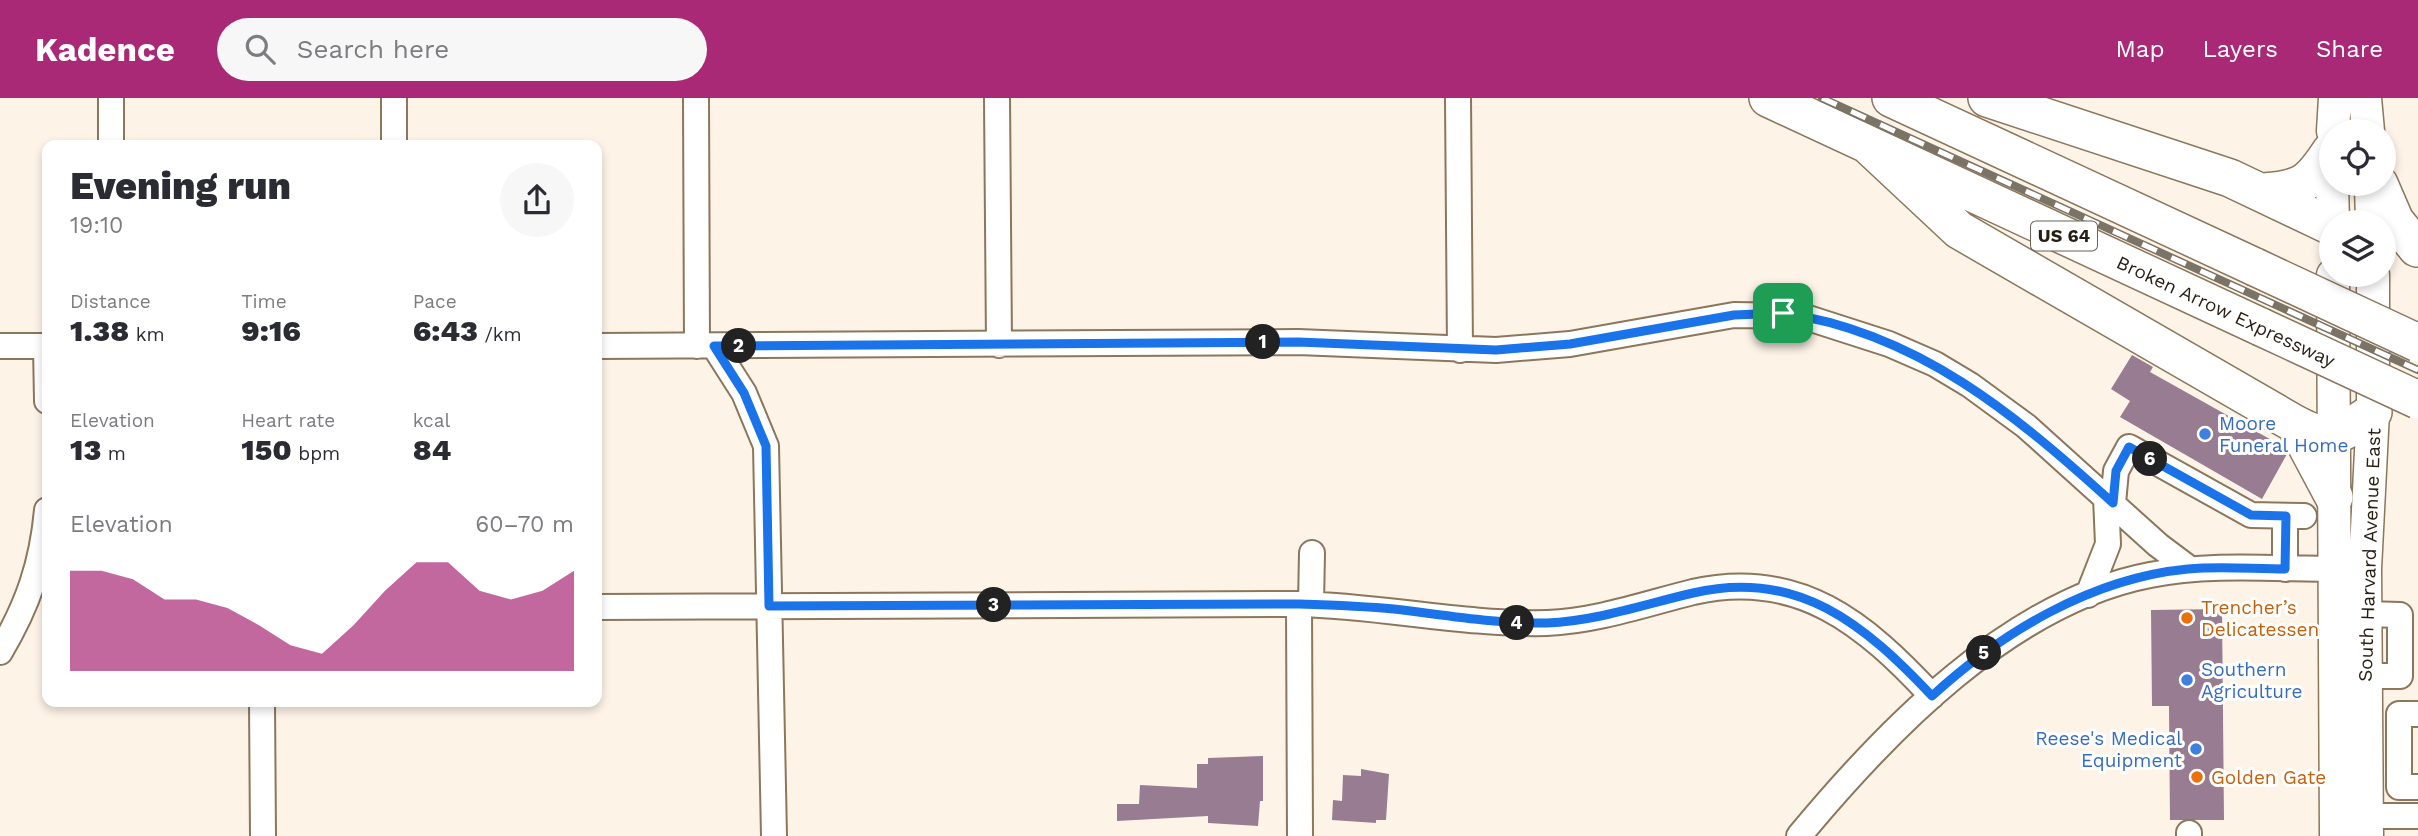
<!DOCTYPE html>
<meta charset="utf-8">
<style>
:root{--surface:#fff;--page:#f7f7f7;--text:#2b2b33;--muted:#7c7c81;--accent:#aa2977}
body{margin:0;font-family:"Work Sans",sans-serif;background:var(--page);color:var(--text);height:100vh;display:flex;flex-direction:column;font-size:26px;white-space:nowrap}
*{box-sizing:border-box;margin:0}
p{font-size:23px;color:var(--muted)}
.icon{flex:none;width:38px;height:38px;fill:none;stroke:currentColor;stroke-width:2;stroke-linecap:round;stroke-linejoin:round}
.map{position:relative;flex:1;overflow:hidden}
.panel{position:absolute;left:42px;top:42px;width:560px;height:567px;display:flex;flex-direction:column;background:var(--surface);border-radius:14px;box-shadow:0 4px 10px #0003}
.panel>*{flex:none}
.fabs{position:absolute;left:2319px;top:21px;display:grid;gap:14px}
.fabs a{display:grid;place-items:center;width:77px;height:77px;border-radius:50%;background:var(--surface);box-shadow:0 4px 10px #0003;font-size:35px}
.pin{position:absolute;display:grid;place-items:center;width:60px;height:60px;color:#fff;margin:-30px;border-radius:14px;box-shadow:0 4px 10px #0006}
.km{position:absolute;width:35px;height:35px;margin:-18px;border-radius:50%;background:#222;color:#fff;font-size:19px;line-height:35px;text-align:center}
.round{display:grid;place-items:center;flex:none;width:74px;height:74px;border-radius:37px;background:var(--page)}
.summary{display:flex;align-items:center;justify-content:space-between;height:119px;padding:0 28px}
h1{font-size:38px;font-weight:800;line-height:52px}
.stats{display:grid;grid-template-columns:repeat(3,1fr);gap:10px;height:119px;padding:7px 28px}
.stats div{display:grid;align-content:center}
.stats b{font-size:30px;font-weight:800}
.stats small{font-size:19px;font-weight:400}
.stats p{font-size:19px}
.chart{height:196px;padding:14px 28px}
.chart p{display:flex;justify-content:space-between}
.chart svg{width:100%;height:126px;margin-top:7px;fill:var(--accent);opacity:.7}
header{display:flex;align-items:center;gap:42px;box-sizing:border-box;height:98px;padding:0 35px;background:var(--accent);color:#fff}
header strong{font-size:33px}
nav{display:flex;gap:38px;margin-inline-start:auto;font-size:24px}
.search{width:490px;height:63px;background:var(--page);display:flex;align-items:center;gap:18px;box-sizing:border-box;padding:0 24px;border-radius:38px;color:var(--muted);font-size:26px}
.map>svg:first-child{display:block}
</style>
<header>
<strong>Kadence</strong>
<div class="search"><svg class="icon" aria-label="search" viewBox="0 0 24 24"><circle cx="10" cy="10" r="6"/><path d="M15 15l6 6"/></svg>Search here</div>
<nav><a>Map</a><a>Layers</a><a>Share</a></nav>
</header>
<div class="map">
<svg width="2418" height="738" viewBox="0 0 2418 738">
<rect width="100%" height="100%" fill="#fdf3e7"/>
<path fill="#987c92" d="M2132,257L2153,269L2150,274L2284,349L2287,356L2262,401L2120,319L2130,303L2111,291Z
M2222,511L2224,722H2170L2169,608H2152L2151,512Z
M1263,658V703H1260L1258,728L1208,725V718L1117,723V706H1139L1140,687L1197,690V666H1208V660Z
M1361,671L1389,676L1386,722H1376V725L1332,722L1333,702L1342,703L1343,677L1361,678Z"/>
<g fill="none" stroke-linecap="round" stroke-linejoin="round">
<g stroke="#8c765c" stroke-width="28">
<path id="minor" d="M111,0V47
M394,0V47
M696,0L697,248
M997,0L999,247
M1458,0L1460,252
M0,248H47
M46,248L47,303
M597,248L1298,244L1496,252L1570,246L1734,217L1802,218L1889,246L1935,266L1970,287L2026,328L2158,447L2190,471
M714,248L744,295L766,348L774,738
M2113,405L2116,373L2129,349L2251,417L2304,418
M2285,471V418
M2088,497L2108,446L2106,399
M1299,506L1300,738
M1311,506L1312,455
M597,509L1299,506C1382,508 1464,527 1547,525C1597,523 1645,506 1693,494C1799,470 1865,526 1932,598
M2365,516L2400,517V578H2365
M0,554C28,507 42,466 47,412
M262,604L263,738
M2418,616H2399V689H2418
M2349,718H2418
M2189,735V738
M1799,738C1886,633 2010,504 2150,477C2215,464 2285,472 2351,471"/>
</g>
<g stroke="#8c765c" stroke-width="35">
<path id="major" d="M2365,0L2368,33
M2333,33L2335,0
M2332,86L2333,124
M2371,86L2372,124
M2333,177L2336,738
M2367,738L2365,471L2373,314V177"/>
</g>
<g stroke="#8c765c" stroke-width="40">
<path id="highway" d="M1768,0L2261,229
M1891,0L2255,169
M1987,0L2230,80L2331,128
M1867,46L1959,132L2295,326C2336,347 2337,337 2373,314
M2379,86L2395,123L2417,150
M2264,94C2303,91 2310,85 2331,53
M2295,326L2334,399"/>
</g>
<use href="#minor" stroke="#fff" stroke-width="24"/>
<use href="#major" stroke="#fff" stroke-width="32"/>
<use href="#highway" stroke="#fff" stroke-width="37"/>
<g stroke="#7c7367" stroke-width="8">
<path id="rail" d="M1822,0L2418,272"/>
</g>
<use href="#rail" stroke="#fff" stroke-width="5" stroke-dasharray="16" stroke-linecap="butt"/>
<g stroke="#8c765c" stroke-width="40" stroke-linecap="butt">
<path id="highway-bridge" d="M2255,169L2418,245
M2261,229L2418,302"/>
</g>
<use href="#highway-bridge" stroke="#fff" stroke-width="37"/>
</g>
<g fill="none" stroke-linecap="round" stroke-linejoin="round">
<g stroke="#fff" stroke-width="14">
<path id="route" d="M1783,215C1917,234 2016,317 2113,405L2116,373L2129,349L2251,417L2286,418L2285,471C2253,471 2220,468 2188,471C2092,480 2002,534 1932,598C1865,527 1798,470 1693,495C1645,506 1597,523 1547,525C1496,526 1445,517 1394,511C1362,508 1331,507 1299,506L769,508L766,348L744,295L714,248L1298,244L1496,252L1570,246L1734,217Z"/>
</g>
<use href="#route" stroke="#1a73e8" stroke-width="9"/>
</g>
<g fill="#3f7fe0" stroke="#fff" stroke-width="2.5">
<circle cx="2205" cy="336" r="7"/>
<circle cx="2187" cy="582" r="7"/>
<circle cx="2196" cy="651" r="7"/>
</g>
<g fill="#e8710a" stroke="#fff" stroke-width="2.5">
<circle cx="2187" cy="520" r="7"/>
<circle cx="2197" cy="679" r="7"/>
</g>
<g text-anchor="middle" stroke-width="6" stroke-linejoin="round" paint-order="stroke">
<rect fill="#fff" stroke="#68625a" stroke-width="2" x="2031" y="123.5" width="66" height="29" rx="5"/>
<g font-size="18" font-weight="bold" fill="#281f14">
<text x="2064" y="144">US 64</text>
</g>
<g font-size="19" fill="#281f14" stroke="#fff">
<text transform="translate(2226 213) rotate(25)" y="7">Broken Arrow Expressway</text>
<text transform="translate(2369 457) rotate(-88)" y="7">South Harvard Avenue East</text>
</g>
<g font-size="19" fill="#366cbe" stroke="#fff" text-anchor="start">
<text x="2219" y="332">Moore<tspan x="2219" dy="22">Funeral Home</tspan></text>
<text x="2201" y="578">Southern<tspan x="2201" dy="22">Agriculture</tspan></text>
<text x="2182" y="647" text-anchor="end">Reese's Medical<tspan x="2182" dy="22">Equipment</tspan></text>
</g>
<g font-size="19" fill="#c56008" stroke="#fff" text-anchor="start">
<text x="2201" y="516">Trencher’s<tspan x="2201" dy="22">Delicatessen</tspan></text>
<text x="2211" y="686">Golden Gate</text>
</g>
</g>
</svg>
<div class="fabs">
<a><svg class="icon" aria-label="locate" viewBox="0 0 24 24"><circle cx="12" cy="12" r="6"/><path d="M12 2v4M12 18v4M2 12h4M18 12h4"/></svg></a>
<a><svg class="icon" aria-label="layers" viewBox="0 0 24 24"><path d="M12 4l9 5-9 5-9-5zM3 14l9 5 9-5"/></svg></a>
</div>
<div class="pin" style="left:1783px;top:215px;background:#1e9e55"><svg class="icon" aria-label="arrive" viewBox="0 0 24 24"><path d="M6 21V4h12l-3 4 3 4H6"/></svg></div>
<b class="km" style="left:1263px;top:244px">1</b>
<b class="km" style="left:739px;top:248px">2</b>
<b class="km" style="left:994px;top:507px">3</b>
<b class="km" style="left:1517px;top:525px">4</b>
<b class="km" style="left:1984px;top:555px">5</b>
<b class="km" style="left:2150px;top:361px">6</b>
<section class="panel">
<div class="summary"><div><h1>Evening run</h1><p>19:10</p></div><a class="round"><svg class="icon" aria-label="share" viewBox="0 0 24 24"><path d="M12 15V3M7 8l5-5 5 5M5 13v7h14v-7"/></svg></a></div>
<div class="stats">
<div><p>Distance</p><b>1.38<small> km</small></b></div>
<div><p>Time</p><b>9:16</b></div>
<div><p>Pace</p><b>6:43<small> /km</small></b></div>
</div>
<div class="stats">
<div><p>Elevation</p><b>13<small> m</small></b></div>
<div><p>Heart rate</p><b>150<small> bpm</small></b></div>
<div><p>kcal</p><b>84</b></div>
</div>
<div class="chart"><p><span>Elevation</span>60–70 m</p>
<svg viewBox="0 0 160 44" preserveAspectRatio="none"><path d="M0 44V9L10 9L20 12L30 19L40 19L50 22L60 28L70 35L80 38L90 28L100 16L110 6L120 6L130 16L140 19L150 16L160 9V44z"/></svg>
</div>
</section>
</div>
